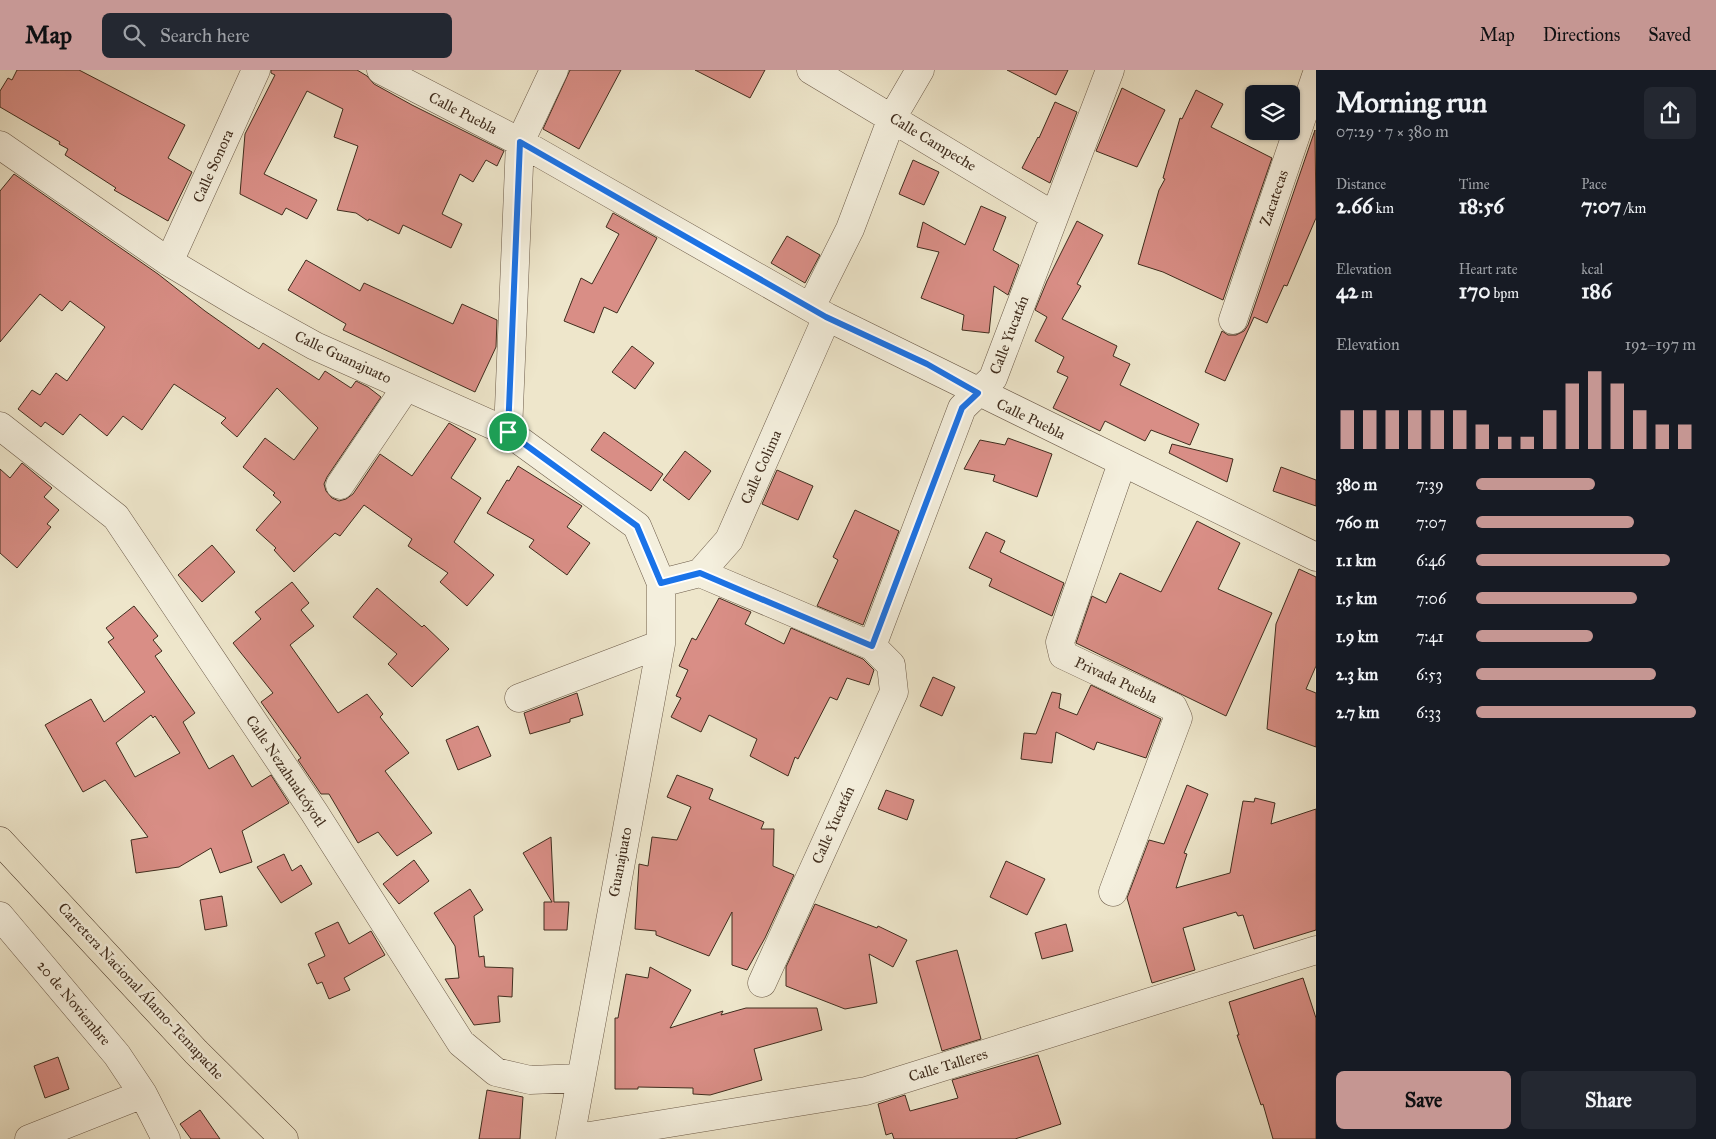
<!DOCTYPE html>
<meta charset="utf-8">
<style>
:root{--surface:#171b24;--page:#242831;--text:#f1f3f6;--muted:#9ea1a6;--accent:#c59692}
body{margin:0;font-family:"IM FELL Great Primer",serif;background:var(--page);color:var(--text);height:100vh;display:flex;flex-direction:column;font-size:19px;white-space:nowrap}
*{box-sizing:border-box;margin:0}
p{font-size:16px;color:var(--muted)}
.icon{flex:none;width:28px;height:28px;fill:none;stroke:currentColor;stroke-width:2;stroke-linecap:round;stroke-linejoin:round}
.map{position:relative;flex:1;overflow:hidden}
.sheet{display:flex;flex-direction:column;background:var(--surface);width:400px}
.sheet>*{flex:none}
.tools{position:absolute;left:1245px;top:15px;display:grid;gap:10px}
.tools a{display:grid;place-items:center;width:55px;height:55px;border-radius:8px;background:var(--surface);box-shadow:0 1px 4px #0004;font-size:25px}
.pin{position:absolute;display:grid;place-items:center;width:42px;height:42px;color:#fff;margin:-21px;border:2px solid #fff;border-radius:50%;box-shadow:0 1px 5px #0007}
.round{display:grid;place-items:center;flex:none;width:52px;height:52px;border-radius:8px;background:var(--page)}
.summary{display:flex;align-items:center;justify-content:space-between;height:85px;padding:0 20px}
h1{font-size:28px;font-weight:700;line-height:38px}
.metrics{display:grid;grid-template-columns:repeat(3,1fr);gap:8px;height:85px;padding:5px 20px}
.metrics div{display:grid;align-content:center}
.metrics b{font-size:21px;font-weight:700}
.metrics small{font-size:14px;font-weight:400}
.metrics p{font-size:14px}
.chart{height:140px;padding:10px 20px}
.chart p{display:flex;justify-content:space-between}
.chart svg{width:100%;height:90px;margin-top:5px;stroke:var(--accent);stroke-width:6}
.primary-button{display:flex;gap:10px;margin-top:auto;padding:10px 20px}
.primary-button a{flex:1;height:58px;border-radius:8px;background:var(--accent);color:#111;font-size:20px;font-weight:700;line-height:58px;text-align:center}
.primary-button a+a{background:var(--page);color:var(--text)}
ul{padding:0 20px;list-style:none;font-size:16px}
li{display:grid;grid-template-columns:80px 60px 1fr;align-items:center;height:38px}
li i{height:12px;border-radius:6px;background:var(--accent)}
header{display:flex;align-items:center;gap:30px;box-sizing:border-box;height:70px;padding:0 25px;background:var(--accent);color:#111}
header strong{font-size:24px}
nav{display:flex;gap:28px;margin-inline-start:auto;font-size:18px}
.search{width:350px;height:45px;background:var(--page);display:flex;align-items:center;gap:12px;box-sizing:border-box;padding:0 18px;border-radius:8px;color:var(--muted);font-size:19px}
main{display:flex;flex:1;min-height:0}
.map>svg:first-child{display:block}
</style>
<header>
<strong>Map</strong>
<div class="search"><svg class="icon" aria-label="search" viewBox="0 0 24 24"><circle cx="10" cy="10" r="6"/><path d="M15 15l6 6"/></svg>Search here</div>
<nav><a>Map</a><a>Directions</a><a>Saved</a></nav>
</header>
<main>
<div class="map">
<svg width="1316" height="1069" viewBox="0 0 1316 1069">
<rect width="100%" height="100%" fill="#eee6cb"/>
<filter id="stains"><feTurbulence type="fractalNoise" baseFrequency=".004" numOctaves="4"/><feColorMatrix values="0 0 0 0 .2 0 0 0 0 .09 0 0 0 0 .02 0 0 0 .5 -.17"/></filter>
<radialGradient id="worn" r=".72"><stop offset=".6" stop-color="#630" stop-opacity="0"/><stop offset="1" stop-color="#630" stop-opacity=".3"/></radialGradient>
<path fill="#d98e86" stroke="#402d1e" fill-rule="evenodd" d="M17,0H79L185,55L168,88L192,102L168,151L114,120L116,118L65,85L68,79L59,74L60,72L0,37V21L8,8L12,10Z
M271,0H357L367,6L374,14L412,35L504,81L497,96L486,90L473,112L460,104L442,144L462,154L451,178L403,155L399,164L369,149L368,151L356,143L337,140L358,76L334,67L343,39L307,21L264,104L317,130L307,149L286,138L282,145L240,124L245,64L275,5L271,3Z
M570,0H621L579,79L543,59Z
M695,0H765L750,28Z
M1007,0H1068L1056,25Z
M1122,18L1165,40L1137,97L1096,81Z
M1196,20L1223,34L1211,57L1272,88L1223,230L1163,202L1138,194L1159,120L1165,109L1163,108L1180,48L1182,49Z
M1055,32L1077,42L1050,113L1022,98L1038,67L1039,68Z
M1315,60L1316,148L1287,216L1284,215L1267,253L1254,247L1225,311L1205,302L1222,261L1228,265H1236L1244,261L1248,255Z
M913,90L939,102L924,135L899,124Z
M14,104L158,204L205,241L259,279L263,273L319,310L325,301L351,318L356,311L368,317L381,327L327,407L324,414L326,421L332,428L339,431L346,429L353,424L380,384L412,406L449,353L476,369L451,408L481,428L454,472L494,505L467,536L440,512L448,503L408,476L412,469L364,435L340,466L335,463L294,502L274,480L276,478L256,460L281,432L273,425L275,423L243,397L265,368L294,390L318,358L277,318L237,367L221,353L226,348L174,314L142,360L123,346L107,366L80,344L63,365L45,352L41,357L18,339L32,320L40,325L56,303L67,311L105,257L70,231L62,241L40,224L0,272V121Z
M981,136L1006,147L993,180L1019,195L1008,225L994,216L989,263L962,260L964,245L921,228L939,182L917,177L923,152L965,175Z
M613,143L657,168L617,243L604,237L594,263L564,251L581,208L592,214L619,164L606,157Z
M1077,151L1103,165L1077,214L1081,216L1062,249L1117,276L1113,286L1130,294L1120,315L1199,354L1190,375L1151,360L1145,371L1105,351L1100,361L1053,338L1068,307L1057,302L1064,287L1035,271L1047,247L1035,240L1047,211Z
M787,166L820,185L805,213L771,193Z
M306,190L360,221L364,213L453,254L462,234L497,250L496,277L475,322L343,260L346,254L288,220Z
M632,276L654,293L635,319L612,302Z
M604,362L663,404L651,421L591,380Z
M1008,368L1052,384L1037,427L993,411L995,405L964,399L980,370L1005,375Z
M1172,374L1233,389L1227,412L1169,383Z
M685,381L711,401L689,430L663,410Z
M22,393L52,418L44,427L59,440L47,454L51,457L17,498L0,483V399L10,408Z
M518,396L582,436L567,457L590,473L567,505L529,477L534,470L487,443L507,410L509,411Z
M1281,397L1316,410V436L1273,421Z
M777,400L813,416L798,450L762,434Z
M855,440L899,461L863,555L817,536L838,490L833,487Z
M1197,451L1240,473L1218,519L1272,543L1226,646L1076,573L1092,526L1106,533L1120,503L1161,522Z
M986,462L1005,471L1000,482L1064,513L1052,546L989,516L992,509L969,498Z
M212,475L235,502L202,532L178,505Z
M1299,499L1316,507V596L1306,619L1316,623V677L1267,659L1276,554Z
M292,512L309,533L301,540L314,556L290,575L338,643L367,624L383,644L380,647L409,683L385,701L432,763L397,786L378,762L358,773L329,724H321L298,690L301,688L261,632L273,623L233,573L261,549L255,542Z
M377,518L422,557L424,555L449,579L412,617L388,594L397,584L353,547Z
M719,528L751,542L745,554L784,574L791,558L863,589L874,600L869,615L847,608L837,630L830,627L798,689L795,687L788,706L750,686L757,669L709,645L701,662L671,647L681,628L676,626L688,600L679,596L692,568L696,570Z
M134,536L158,566L153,570L162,581L155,586L195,643L183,652L209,699L233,685L252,717L271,705L289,733L242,761L252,792L220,803L211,778L179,797L136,803L131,770L148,767L105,710L83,722L45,655L91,629L104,652L145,622L108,572L114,568L106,558ZM151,645L153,648L155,646L180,683L135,707L116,673Z
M933,607L955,617L942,646L920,636Z
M1091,615L1161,649L1146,688L1097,672L1094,680L1056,662L1052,693L1021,689L1024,663L1036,664L1052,622L1061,624L1059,638L1077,645Z
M577,623L583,645L570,649V652L530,664L524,643Z
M478,656L491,686L458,700L446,670Z
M677,705L713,719L709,729L764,752L761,759H774L773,796L794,805L765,868L747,900L732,895V842L709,886L656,865V861L635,859L639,794L648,796L652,767L677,770L691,737L667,727Z
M1187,715L1208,724L1184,783L1187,784L1176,818L1230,803L1243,731L1254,732L1255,728L1275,733L1271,754L1316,739V860L1254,879L1243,845L1238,846L1236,842L1183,858L1195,900L1152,913L1127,828L1149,770L1164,774Z
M886,720L914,730L907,750L878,739Z
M551,767L554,832H569L567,860H544V832H552L523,783Z
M284,784L292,801L301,795L312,814L281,833L257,797Z
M414,790L429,811L399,834L383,814Z
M1006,791L1045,809L1027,845L990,827Z
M470,819L483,840L474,846L479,887L484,886L485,897L513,898L512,927L498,926L500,952L474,955L445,909L459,908L455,876L434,843Z
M222,826L227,856L205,860L200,830Z
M815,834L877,858L878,856L907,870L893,897L869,884L877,933L845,939L786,916V897Z
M338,852L349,874L371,861L385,885L344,908L350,920L329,929L322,912L317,914L308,894L325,886L315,863Z
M1066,854L1073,881L1042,889L1035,863Z
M957,880L981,969L942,981L916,891Z
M650,897L691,920L670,958L723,941L721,945L746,938H817L822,960L754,979L762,1010L710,1025L693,1024V1018L638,1017V1019H615V948H618L626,904L648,908Z
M1303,908L1316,948V1069H1273L1263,1034L1261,1035L1237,965H1239L1229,932Z
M1038,985L1061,1054L1015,1069H894L892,1063L886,1065L878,1034L905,1025L910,1041L958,1028L952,1010Z
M58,987L69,1019L45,1028L34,996Z
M487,1020L523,1027L520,1069H479Z
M200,1040L220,1069H191L180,1054Z"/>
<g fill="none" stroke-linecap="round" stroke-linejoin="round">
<g stroke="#6c5b49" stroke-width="29">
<path id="minor" d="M381,0L520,72L827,247L1316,487
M811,0L1054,146
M0,75L169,192L241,235L315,276L508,362L637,456L661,513V574L570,1069
M169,192L256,0
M811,237L850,159L892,48L920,0
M1233,250L1316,6
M0,356L116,447L314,742L461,973L496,1002L530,1010L580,1008
M508,362L520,72L554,0
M340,415L406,317
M700,503L872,576L891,595L894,622L762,913
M661,513L700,503L729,470L827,247
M872,576L962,338L993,308L1110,0
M519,628L661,574
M1113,822L1178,648L1173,637L1063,585L1060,572L1122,393
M0,846L117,985L143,1024L166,1069
M29,1069L143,1024
M571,1069L866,1021L1316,880"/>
</g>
<g stroke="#402d1e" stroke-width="29">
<path id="major" d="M0,771L196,982L284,1069"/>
</g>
<use href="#minor" stroke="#f4efdd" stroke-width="28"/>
<use href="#major" stroke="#eee6cb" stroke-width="28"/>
</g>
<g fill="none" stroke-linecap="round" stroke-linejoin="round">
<g stroke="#fff" stroke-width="10">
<path id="route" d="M520,72L826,247L927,294L978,323L962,338L872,576L700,503L661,513L637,456L508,362Z"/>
</g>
<use href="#route" stroke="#1a73e8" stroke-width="6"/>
</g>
<g text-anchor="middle" stroke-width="5" stroke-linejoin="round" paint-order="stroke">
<g font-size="15" fill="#402d1e" stroke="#f4efdd">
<text transform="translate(463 43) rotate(27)" y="5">Calle Puebla</text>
<text transform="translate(933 72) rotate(31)" y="5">Calle Campeche</text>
<text transform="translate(213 96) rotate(-66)" y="5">Calle Sonora</text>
<text transform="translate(1274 128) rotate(-71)" y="5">Zacatecas</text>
<text transform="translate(1009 265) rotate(-69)" y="5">Calle Yucatán</text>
<text transform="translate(343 287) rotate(25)" y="5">Calle Guanajuato</text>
<text transform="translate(1031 349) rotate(26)" y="5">Calle Puebla</text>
<text transform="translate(761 397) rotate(-66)" y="5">Calle Colima</text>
<text transform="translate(1116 610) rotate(25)" y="5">Privada Puebla</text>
<text transform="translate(286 701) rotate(56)" y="5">Calle Nezahualcóyotl</text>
<text transform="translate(833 755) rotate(-66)" y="5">Calle Yucatán</text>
<text transform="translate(620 792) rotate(-79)" y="5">Guanajuato</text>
<text transform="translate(141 921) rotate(47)" y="5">Carretera Nacional Álamo-Temapache</text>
<text transform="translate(74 933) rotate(50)" y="5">20 de Noviembre</text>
<text transform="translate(948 995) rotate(-17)" y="5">Calle Talleres</text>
</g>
</g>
<rect width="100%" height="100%" filter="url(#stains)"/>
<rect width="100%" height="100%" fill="url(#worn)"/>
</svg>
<div class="tools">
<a><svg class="icon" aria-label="layers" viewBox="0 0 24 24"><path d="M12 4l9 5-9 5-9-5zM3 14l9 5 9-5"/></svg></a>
</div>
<div class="pin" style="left:508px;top:362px;background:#1e9e55"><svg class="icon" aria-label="arrive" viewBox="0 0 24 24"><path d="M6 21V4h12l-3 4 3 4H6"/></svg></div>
</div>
<section class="sheet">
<div class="summary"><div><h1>Morning run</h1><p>07:29 · 7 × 380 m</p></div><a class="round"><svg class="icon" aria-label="share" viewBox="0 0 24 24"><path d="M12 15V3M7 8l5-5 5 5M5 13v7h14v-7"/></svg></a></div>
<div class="metrics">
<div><p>Distance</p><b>2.66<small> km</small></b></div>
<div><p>Time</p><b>18:56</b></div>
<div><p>Pace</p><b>7:07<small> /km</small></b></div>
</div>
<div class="metrics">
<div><p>Elevation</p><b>42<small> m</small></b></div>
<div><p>Heart rate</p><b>170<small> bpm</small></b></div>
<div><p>kcal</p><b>186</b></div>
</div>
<div class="chart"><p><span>Elevation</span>192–197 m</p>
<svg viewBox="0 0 160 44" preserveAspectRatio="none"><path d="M5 44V25M15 44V25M25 44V25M35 44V25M45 44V25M55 44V25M65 44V32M75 44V38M85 44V38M95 44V25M105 44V12M115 44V6M125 44V12M135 44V25M145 44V32M155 44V32"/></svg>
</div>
<ul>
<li><b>380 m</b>7:39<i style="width:54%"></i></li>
<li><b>760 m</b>7:07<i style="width:72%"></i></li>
<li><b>1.1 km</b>6:46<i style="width:88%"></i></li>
<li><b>1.5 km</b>7:06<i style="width:73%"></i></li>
<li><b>1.9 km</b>7:41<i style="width:53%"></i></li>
<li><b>2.3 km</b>6:53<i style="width:82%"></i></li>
<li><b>2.7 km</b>6:33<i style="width:100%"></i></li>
</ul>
<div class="primary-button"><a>Save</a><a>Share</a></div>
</section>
</main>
